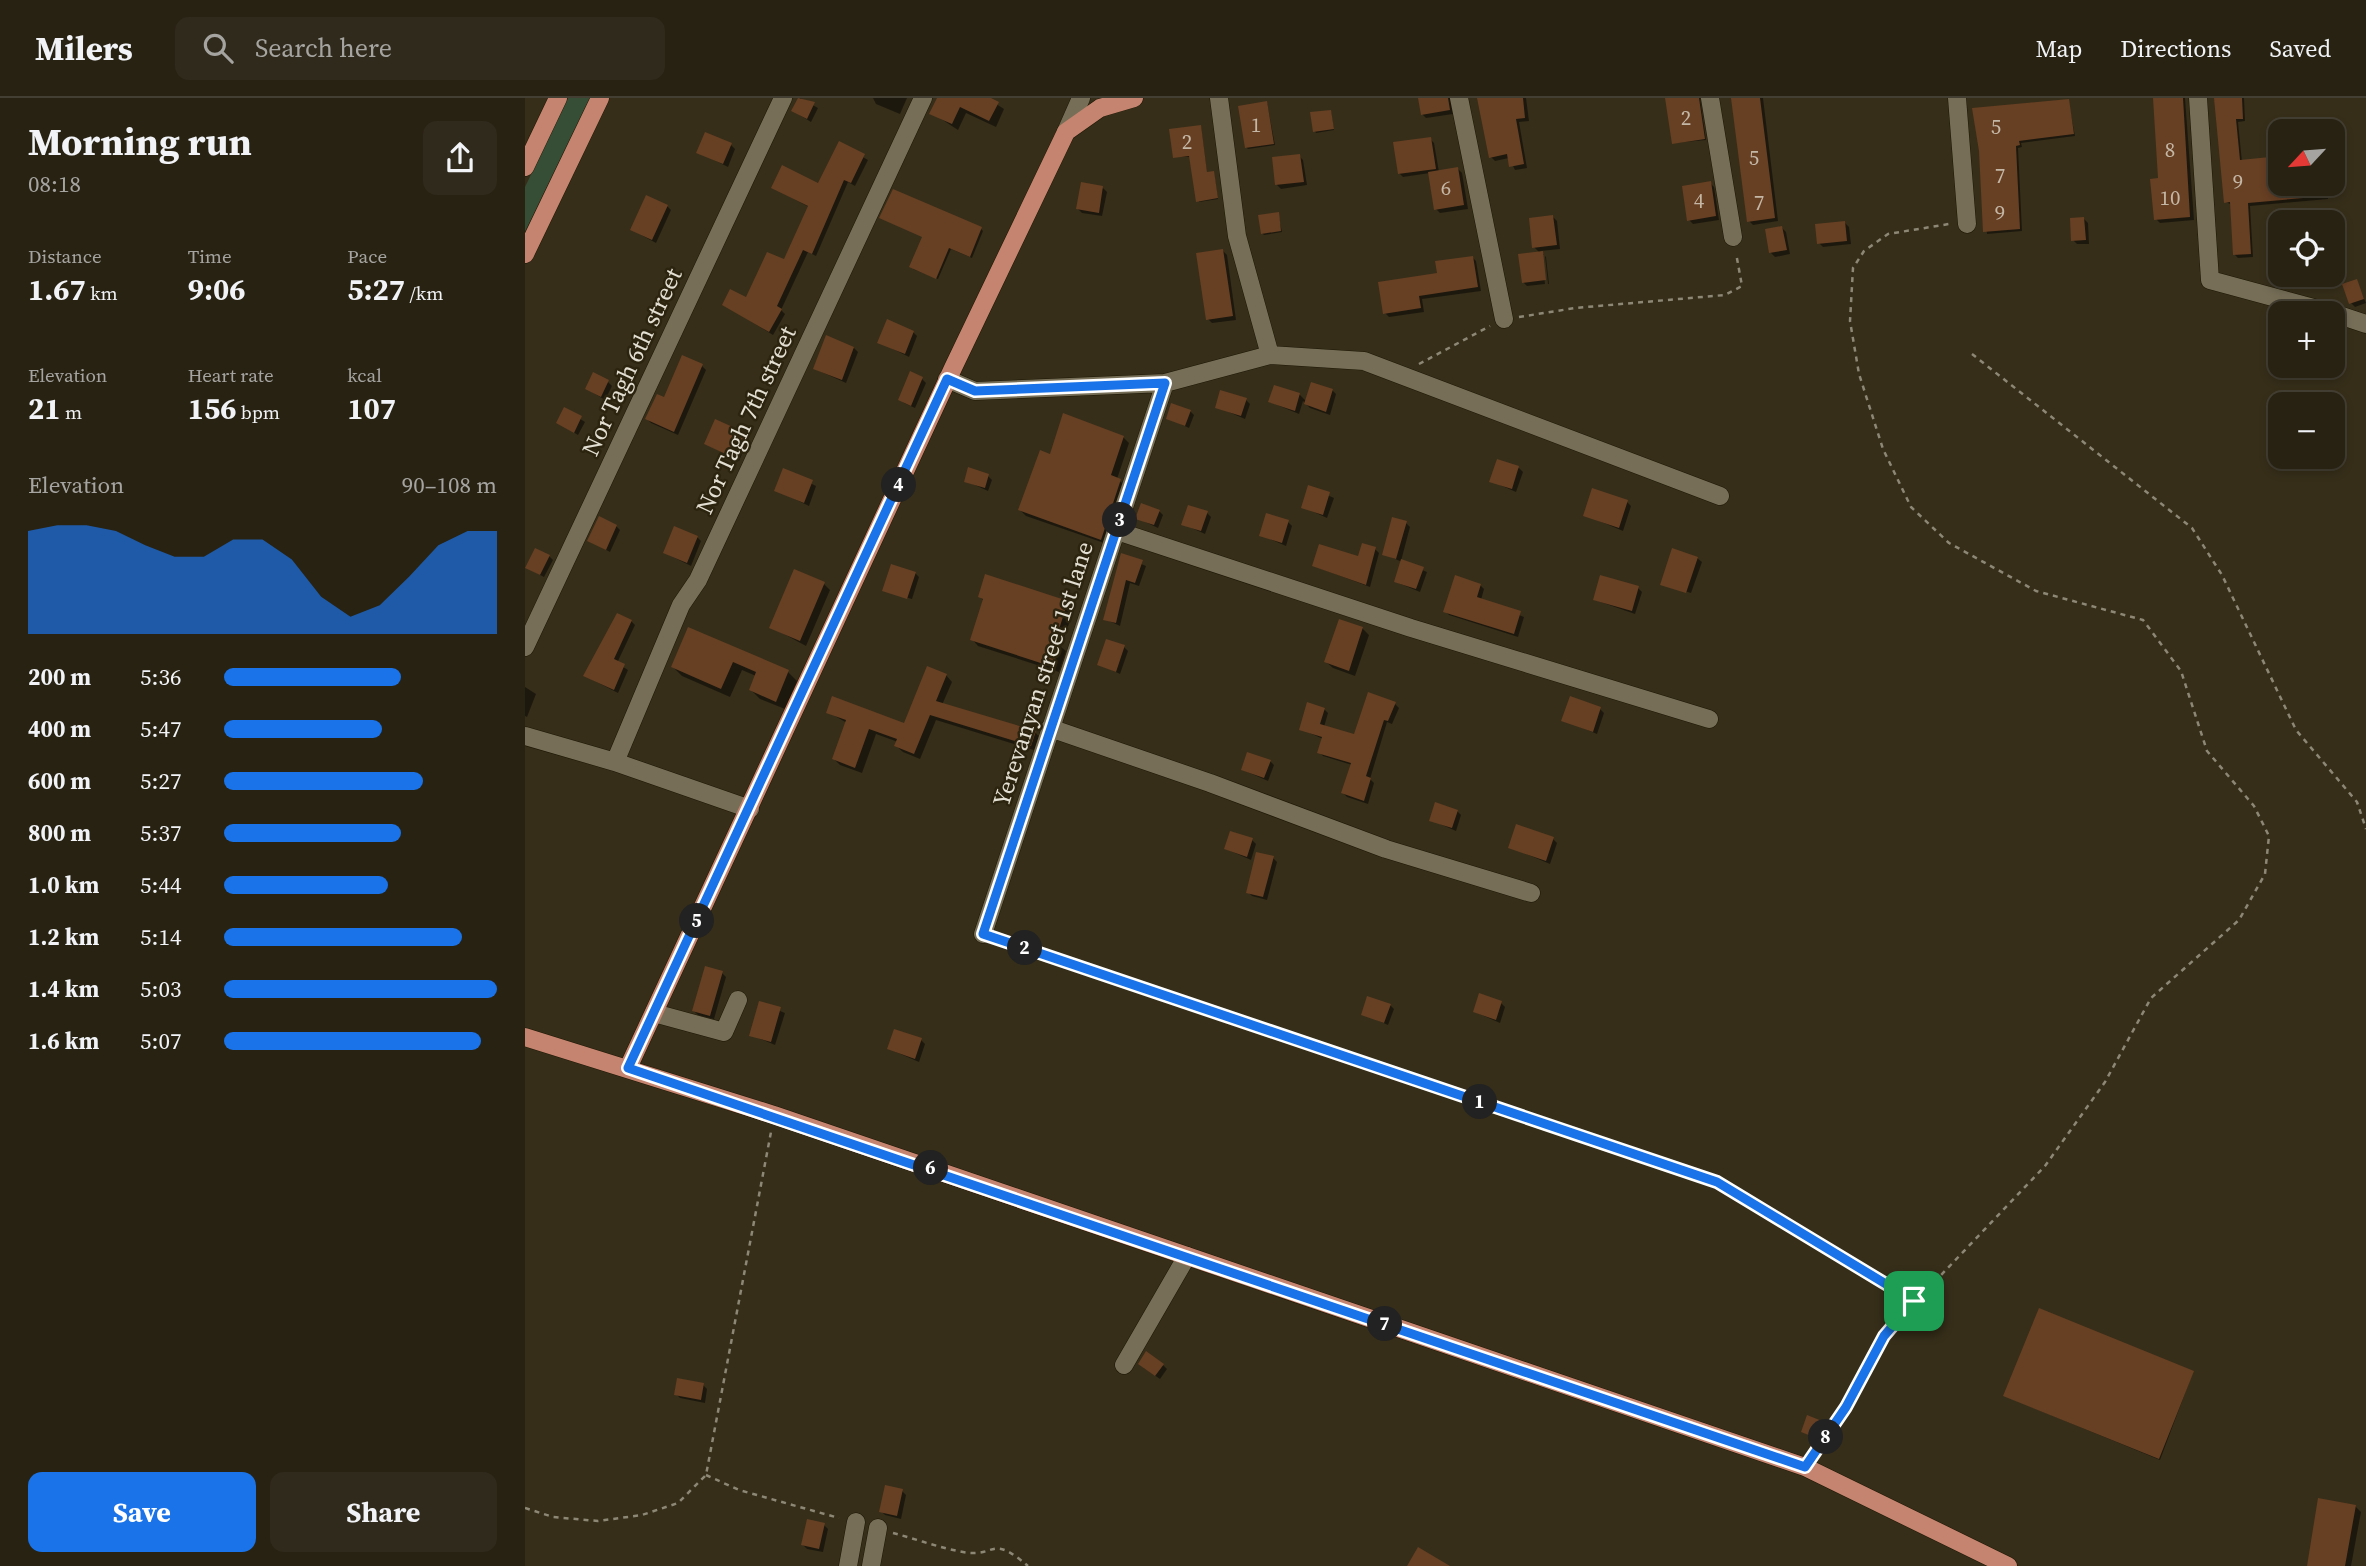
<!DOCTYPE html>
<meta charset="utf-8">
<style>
:root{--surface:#282213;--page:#302a1c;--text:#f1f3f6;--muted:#a5a4a0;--line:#443f33;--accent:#1a73e8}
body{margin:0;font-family:"Source Serif 4",serif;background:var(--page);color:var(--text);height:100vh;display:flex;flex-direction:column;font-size:26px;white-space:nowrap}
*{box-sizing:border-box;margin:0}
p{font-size:23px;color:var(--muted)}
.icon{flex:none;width:38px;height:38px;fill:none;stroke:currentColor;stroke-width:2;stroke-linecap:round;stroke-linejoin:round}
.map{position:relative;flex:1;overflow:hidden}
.sheet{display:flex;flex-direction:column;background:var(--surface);width:525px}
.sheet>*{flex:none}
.needle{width:46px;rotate:244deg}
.tools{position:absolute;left:1743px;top:21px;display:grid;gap:14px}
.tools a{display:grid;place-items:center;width:77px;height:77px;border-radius:14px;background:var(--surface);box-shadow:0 4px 10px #0003,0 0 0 2px var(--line);font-size:35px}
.pin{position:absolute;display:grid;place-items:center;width:60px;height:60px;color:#fff;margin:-30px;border-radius:14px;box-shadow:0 4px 10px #0006}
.km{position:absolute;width:35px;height:35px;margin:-18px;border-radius:50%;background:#222;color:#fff;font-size:19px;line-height:35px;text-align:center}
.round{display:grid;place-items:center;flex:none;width:74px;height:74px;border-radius:14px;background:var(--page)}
.overview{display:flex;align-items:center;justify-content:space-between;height:119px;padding:0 28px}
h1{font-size:38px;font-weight:700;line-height:52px}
.metrics{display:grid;grid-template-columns:repeat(3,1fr);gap:10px;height:119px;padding:7px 28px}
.metrics div{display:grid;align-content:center}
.metrics b{font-size:30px;font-weight:700}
.metrics small{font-size:19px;font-weight:400}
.metrics p{font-size:19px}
.chart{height:196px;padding:14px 28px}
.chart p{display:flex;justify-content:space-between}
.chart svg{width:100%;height:126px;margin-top:7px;fill:var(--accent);opacity:.7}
.primary-button{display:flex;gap:14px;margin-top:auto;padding:14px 28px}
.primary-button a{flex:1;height:80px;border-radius:14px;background:var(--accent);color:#fff;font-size:28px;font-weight:700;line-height:80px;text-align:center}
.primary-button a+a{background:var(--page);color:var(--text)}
ul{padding:0 28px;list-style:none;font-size:23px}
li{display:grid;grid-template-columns:112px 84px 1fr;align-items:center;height:52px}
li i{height:18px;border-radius:9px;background:var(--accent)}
header{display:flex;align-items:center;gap:42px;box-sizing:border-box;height:98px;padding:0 35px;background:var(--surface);border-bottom:2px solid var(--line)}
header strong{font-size:33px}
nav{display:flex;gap:38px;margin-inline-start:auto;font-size:24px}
.search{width:490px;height:63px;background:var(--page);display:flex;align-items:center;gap:18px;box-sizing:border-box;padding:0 24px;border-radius:14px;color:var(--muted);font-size:26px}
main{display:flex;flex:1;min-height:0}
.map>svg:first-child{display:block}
</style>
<header>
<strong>Milers</strong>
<div class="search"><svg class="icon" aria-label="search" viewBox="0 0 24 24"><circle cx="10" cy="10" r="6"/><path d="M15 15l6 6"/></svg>Search here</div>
<nav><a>Map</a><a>Directions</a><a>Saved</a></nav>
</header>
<main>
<section class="sheet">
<div class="overview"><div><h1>Morning run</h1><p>08:18</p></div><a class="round"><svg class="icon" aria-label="share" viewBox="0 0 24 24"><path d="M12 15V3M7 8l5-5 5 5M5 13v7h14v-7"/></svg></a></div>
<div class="metrics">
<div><p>Distance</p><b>1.67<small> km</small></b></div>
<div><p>Time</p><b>9:06</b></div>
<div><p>Pace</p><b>5:27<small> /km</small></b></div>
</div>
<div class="metrics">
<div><p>Elevation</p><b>21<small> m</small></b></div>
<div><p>Heart rate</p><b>156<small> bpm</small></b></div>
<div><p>kcal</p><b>107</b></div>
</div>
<div class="chart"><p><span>Elevation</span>90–108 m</p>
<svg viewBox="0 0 160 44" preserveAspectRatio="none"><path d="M0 44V8L10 6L20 6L30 8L40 13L50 17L60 17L70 11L80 11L90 18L100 31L110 38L120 34L130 24L140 13L150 8L160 8V44z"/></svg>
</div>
<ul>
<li><b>200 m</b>5:36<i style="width:65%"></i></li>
<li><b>400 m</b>5:47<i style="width:58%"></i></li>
<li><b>600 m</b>5:27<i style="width:73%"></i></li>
<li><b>800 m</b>5:37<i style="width:65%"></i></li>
<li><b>1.0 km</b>5:44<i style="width:60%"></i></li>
<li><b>1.2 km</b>5:14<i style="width:87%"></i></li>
<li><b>1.4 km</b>5:03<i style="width:100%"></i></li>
<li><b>1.6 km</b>5:07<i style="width:94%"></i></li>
</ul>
<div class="primary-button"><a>Save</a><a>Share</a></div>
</section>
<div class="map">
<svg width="1841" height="1468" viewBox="0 0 1841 1468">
<rect width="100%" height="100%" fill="#362e19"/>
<path fill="#364e36" d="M43,0H65L0,134V89Z"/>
<path fill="#0007" d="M275,0L293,10L286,24L268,13Z
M348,0H382L375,16L351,6Z
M414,0H462L479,11L471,29L441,15L433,32L407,15Z
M895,0H926L928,16L901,20L897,16Z
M954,0H1001L1004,23L994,24L1002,70L990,72L984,60L970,63L966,59Z
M1142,0H1175L1181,42L1149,45Z
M1208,0H1238L1253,123L1228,127L1224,123Z
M1630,0H1660L1669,122L1635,125L1631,121L1635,82Z
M1691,0H1719L1720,23L1713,24L1717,64L1755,60V86H1802L1803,101L1725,108L1728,159L1713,160L1710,157L1707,107L1701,104Z
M1543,2L1550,38L1496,45L1497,49L1493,50L1497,133L1462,136L1456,53Z
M742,5L750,47L723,51L721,49Z
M806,14L809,32L791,35L790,33Z
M676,29L682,75L689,76L693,101L674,104L666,59H649Z
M905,41L909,45L914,74L933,71L937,75L943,111L915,115L911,111L905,75L878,79L874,75Z
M315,46L343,62L330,88L323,84L291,158L283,154L256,212L260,216L248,237L199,207L222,201L259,163L284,109L248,90L294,87Z
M206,47L210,51L203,69L173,54Z
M774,58L778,62L782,87L756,91L752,87Z
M1185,85L1189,89L1194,122L1168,126L1164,122Z
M578,90L582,94L577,118L557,115L553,111Z
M369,93L456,131L458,133L447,160L426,151L413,181L388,171L399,139Z
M142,108L146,112L131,145L107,132Z
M753,116L757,134L739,137L737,135Z
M1028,119L1032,123L1035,151L1015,153L1019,157H1017L1020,186L1002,188L998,184L1015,155L1009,149Z
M1559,121L1563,125L1564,146H1552L1548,142Z
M1320,125L1324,129L1326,146L1298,149L1294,145Z
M1257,130L1261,134L1265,156L1250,159L1246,155Z
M698,153L702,157L711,222L687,225L683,221Z
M1020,158L1021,159L1024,186H1023Z
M947,159L951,163L956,193L897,201L899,214L864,219L860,215L914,177Z
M1831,183L1841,205L1830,209L1826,205Z
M388,234L392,238L384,259L354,244Z
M329,250L333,254L321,285L290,271Z
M177,268L181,272L153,337L126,325L122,321Z
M397,281L401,285L390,310L379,305L375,301Z
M83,284L87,288L80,302L62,291Z
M750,289L775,297L781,303L807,292L811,296L805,317L785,310L778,303L774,316L745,304Z
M721,302L725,306L720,321L692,309Z
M40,311L60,324L53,337L33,325Z
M665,313L669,317L664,330L643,320Z
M220,336L224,340L214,363L181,346Z
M598,339L604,345L592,381L601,388L582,446L501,418L495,412L526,358Z
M994,370L998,374L991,394L966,383Z
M259,372L291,388L284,408L251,392Z
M463,378L467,382L463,393L441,383Z
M784,389L809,400L802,420L778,409Z
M1102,404L1106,408L1098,433L1060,417Z
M634,413L638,417L633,430L612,420Z
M682,415L686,419L680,436L658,426Z
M763,424L767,428L761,448L736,437Z
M881,425L885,429L876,463L902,474L895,494L871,484L877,464L859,456Z
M91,428L95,432L85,454L65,443Z
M172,439L176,443L166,468L140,455Z
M850,451L854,455L845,489L789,468L834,460Z
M24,458L28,462L19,479L2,470Z
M597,458L621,468L614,488L605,485L595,528L580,521Z
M1172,460L1177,464L1166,495L1137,486Z
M390,475L394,479L387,501L359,493Z
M299,486L305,492L281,548L246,529Z
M955,487L959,491L956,502L999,519L993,539L924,517L920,513Z
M1113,490L1117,494L1110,516L1070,502Z
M455,499L542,504L549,511L536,549L541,553L534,574L453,548L447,541L459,503Z
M106,523L110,527L92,565L103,572L93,595L60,578Z
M837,530L844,537L830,578L808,570L801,564Z
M164,531L263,574L272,583L260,611L235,601L226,592L231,578L217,572L205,599L157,578L148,569Z
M599,549L603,553L595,576L574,566Z
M421,577L427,584L417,607L510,634L516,641L512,653L411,622L395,661L378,654L371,648L373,644L351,636L337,675L315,667L309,661L322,625L303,614L380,627Z
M0,589L11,596L2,619L0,618Z
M870,606L874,610L867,626L862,624L845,681L849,685L843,706L822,699L818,695L827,667L798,658L794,654L798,641L776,631L799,611L803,615L799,629L830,638Z
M1075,611L1079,615L1072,636L1038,622Z
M745,663L749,667L743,683L718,672Z
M932,713L936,717L931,733L906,722Z
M1028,741L1032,745L1025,766L985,749Z
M727,742L731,746L726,762L701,751Z
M748,760L752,764L742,802L727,798L723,794Z
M197,875L201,879L189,921L173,917L169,913Z
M235,905L260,915L250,947L226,937Z
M976,905L980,909L975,925L950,914Z
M865,907L869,911L863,927L838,916Z
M396,942L400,946L394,964L364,951Z
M638,1267L642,1271L635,1281L619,1270Z
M1668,1274L1635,1362L1482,1299Z
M178,1287L182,1291L180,1305L155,1300L151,1296Z
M1296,1324L1300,1328L1295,1343L1278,1334Z
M377,1393L381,1397L376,1421L360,1417L356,1413Z
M1830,1408L1836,1414L1826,1468H1784Z
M299,1427L303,1431L298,1454L282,1451L278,1447Z"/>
<path fill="#673f23" d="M273,0L290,4L282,21L266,13Z
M412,0H466L474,4L464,23L435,9L427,26L404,16Z
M893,0H923L925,12L896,17Z
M952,0H998L1000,20L991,21L999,66L984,69L982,56L964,60Z
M1140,0H1174L1180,41L1147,46Z
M1206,0H1235L1250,120L1222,124Z
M1628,0H1658L1665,119L1629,122L1625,81L1633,80Z
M1689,0H1717L1718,21H1711L1715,62L1755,58V86H1800L1801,98L1723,105L1726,156L1708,157L1705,104L1699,105Z
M1544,1L1549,36L1494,43L1495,47L1491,48L1495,131L1458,134L1454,53L1447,10Z
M742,3L749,46L720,50L713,8Z
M806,12L809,31L788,34L785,14Z
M676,27L682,74L689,73L693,100L671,104L664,58L648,60L644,31Z
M180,34L207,45L198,66L171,55Z
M906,39L911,71L873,76L868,44Z
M314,43L340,56L326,85L319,82L287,156L278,152L252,208L257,211L244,234L197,207L205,191L221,199L242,154L259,161L283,108L246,90L257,67L293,85Z
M775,56L779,84L750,87L747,59Z
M933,69L939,107L909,112L903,74Z
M1186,83L1191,118L1162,123L1157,88Z
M556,84L578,88L574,115L551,111Z
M368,91L457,129L445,159L424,150L411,181L384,169L397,139L354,120Z
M121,97L143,107L127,142L105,132Z
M754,114L756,133L736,136L733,117Z
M1028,117L1032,147L1007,150L1004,120Z
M1559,119L1561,142L1546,143L1545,120Z
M1320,123L1322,143L1292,146L1290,126Z
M1257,128L1262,152L1244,155L1240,131Z
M698,151L708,218L681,222L671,155Z
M1018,153L1021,182L997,185L993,156Z
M948,158L953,189L894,198L896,210L858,216L853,184L912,175L910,163Z
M1832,181L1839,201L1824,206L1817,186Z
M362,221L389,233L380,256L352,245Z
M301,237L329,249L317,282L288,271Z
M157,257L178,266L149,334L120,321L132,296L139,299Z
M385,273L398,279L386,308L373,302Z
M68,274L84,282L76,299L60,291Z
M786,284L808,291L801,314L779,306Z
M749,287L775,295L770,313L743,304Z
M695,292L722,300L716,318L690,310Z
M646,305L666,312L660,328L641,321Z
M39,309L57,318L49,335L31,325Z
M538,315L599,338L586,377L596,381L576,442L493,412L515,352L525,356Z
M190,321L221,335L209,360L179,346Z
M972,361L994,368L987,391L964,384Z
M443,369L464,376L460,390L439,384Z
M258,370L288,382L279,405L249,393Z
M783,387L805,394L798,417L776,410Z
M1067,390L1103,402L1094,430L1058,418Z
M616,405L635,412L629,427L610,421Z
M663,407L683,413L676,433L656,427Z
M741,415L764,422L757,445L734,438Z
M74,418L92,427L81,452L62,443Z
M867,419L882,423L871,461L857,457Z
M149,428L173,438L162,465L138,455Z
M837,445L851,449L841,487L787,468L794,446L833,458Z
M10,450L25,457L15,477L0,470Z
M1147,450L1173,459L1161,495L1135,487Z
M596,455L618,462L610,485L601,482L591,525L578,522Z
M876,461L899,469L891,491L869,484Z
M366,466L391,474L382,501L357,493Z
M269,471L300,484L275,543L244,530Z
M460,476L543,503L530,544L535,545L528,569L445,542L458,501L453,499Z
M930,477L956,486L952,499L996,513L989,536L918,514Z
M1075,477L1114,488L1107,513L1068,502Z
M92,515L107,522L89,561L100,566L89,592L58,578Z
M814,521L838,529L824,573L799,564Z
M163,529L264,572L251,604L224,592L231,574L208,564L196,591L146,569Z
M581,541L600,547L591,574L572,567Z
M402,568L422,576L411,603L511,633L506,648L405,617L389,656L369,648L372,641L344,631L330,670L307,661L321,622L301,615L307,598L379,625Z
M843,594L871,604L863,623L859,622L841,678L846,680L839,703L816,695L826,665L792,655L797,639L774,632L782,604L800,610L795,626L829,636Z
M1045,598L1076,609L1068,634L1036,623Z
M722,654L746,662L739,680L716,672Z
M910,704L933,712L927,730L904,723Z
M991,726L1029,739L1021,763L983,750Z
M705,733L728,740L722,759L699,751Z
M731,754L749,758L738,799L721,795Z
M180,868L198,873L185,918L167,913Z
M954,895L977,903L971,922L948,914Z
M842,898L866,906L859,925L836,917Z
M234,903L256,909L246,944L224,938Z
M369,931L397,940L390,961L362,951Z
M1514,1210L1669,1273L1634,1361L1478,1298Z
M621,1253L639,1266L630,1278L613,1266Z
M152,1280L179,1285L176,1302L149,1297Z
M1282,1317L1297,1323L1291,1340L1276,1334Z
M360,1387L378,1391L372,1418L354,1414Z
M1793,1400L1831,1407L1820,1468H1782Z
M282,1421L300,1425L294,1451L276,1447Z
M893,1449L925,1468H882Z"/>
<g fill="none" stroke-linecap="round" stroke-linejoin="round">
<g stroke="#1d1603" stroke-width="19">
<path id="minor" d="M694,0L712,138L745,257
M934,0L979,221
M1185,0L1208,139
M1432,0L1442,126
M1673,0L1685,182L1807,215
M541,34L556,0
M1808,215L1841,226
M422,281L450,293L640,285L745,257L839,263L1195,398
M592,433L886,530L1184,621
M0,549L258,0
M525,630L685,685L861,751L1006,795
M0,638L90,664L225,711
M90,664L156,507L173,482L398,0
M458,836L640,285
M129,915L199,934L213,902
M599,1267L662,1158
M323,1468L331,1424
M346,1468L353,1430"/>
</g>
<g stroke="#1d1603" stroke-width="19">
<path id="major" d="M0,69L33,0
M0,156L75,0
M0,939L249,1017L1280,1369L1483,1468
M103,970L428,270L541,34L575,10L609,0"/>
</g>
<path stroke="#8d8776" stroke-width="2.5" stroke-dasharray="5 5" stroke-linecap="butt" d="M994,219L1050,210L1200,197L1217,188L1211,155
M1447,256L1667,430L1697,477L1771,632L1832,704L1841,731
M894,266L965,228
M472,841L1192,1084L1389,1204
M1290,1355L1321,1309L1358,1238L1520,1068L1580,984L1626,900L1714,822L1740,776L1744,738L1729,708L1682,653L1656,573L1618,522L1511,493L1424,445L1386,409L1358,351L1334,276L1325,223L1328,170L1339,153L1363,136L1424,126
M181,1377L214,1392L314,1420
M0,1410L28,1419L73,1423L117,1417L153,1405L181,1377L246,1034
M368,1435C391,1441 415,1450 438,1454C473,1460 464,1435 503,1468"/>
<use href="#minor" stroke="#766e57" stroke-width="18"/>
<use href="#major" stroke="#c5846f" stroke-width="18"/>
</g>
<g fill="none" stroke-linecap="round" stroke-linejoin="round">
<g stroke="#fff" stroke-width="14">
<path id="route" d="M422,281L450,293L640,285L458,836L1192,1084L1389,1203L1359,1238L1321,1309L1280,1369L103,970Z"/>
</g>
<use href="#route" stroke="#1a73e8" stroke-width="9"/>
</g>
<g text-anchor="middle" stroke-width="5" stroke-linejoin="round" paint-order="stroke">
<g font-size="21" fill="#c4b7a6">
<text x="1161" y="27">2</text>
<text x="731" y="34">1</text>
<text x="1471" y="36">5</text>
<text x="662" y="51">2</text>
<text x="1645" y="59">8</text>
<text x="1229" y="67">5</text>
<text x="1475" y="85">7</text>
<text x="1713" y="91">9</text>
<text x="921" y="97">6</text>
<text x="1645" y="107">10</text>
<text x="1174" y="110">4</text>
<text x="1234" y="112">7</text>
<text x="1475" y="122">9</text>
</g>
<g font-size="24" fill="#e3dfd2" stroke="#2c240f">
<text transform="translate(107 264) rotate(-65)" y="8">Nor Tagh 6th street</text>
<text transform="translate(221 322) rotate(-65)" y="8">Nor Tagh 7th street</text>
<text transform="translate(518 576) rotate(-72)" y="8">Yerevanyan street 1st lane</text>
</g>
</g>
</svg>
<div class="tools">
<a><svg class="needle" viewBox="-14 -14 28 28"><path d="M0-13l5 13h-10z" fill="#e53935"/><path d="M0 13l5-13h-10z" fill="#a5a4a0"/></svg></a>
<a><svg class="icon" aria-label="locate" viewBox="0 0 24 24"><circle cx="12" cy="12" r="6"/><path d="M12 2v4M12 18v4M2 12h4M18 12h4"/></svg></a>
<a>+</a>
<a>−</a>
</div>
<div class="pin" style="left:1389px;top:1203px;background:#1e9e55"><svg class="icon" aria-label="arrive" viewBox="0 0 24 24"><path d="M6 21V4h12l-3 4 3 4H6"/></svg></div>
<b class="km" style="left:955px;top:1004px">1</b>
<b class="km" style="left:500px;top:850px">2</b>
<b class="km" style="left:595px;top:422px">3</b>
<b class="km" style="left:374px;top:387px">4</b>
<b class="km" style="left:172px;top:823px">5</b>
<b class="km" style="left:406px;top:1070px">6</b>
<b class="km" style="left:860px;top:1226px">7</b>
<b class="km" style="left:1301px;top:1339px">8</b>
</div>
</main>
